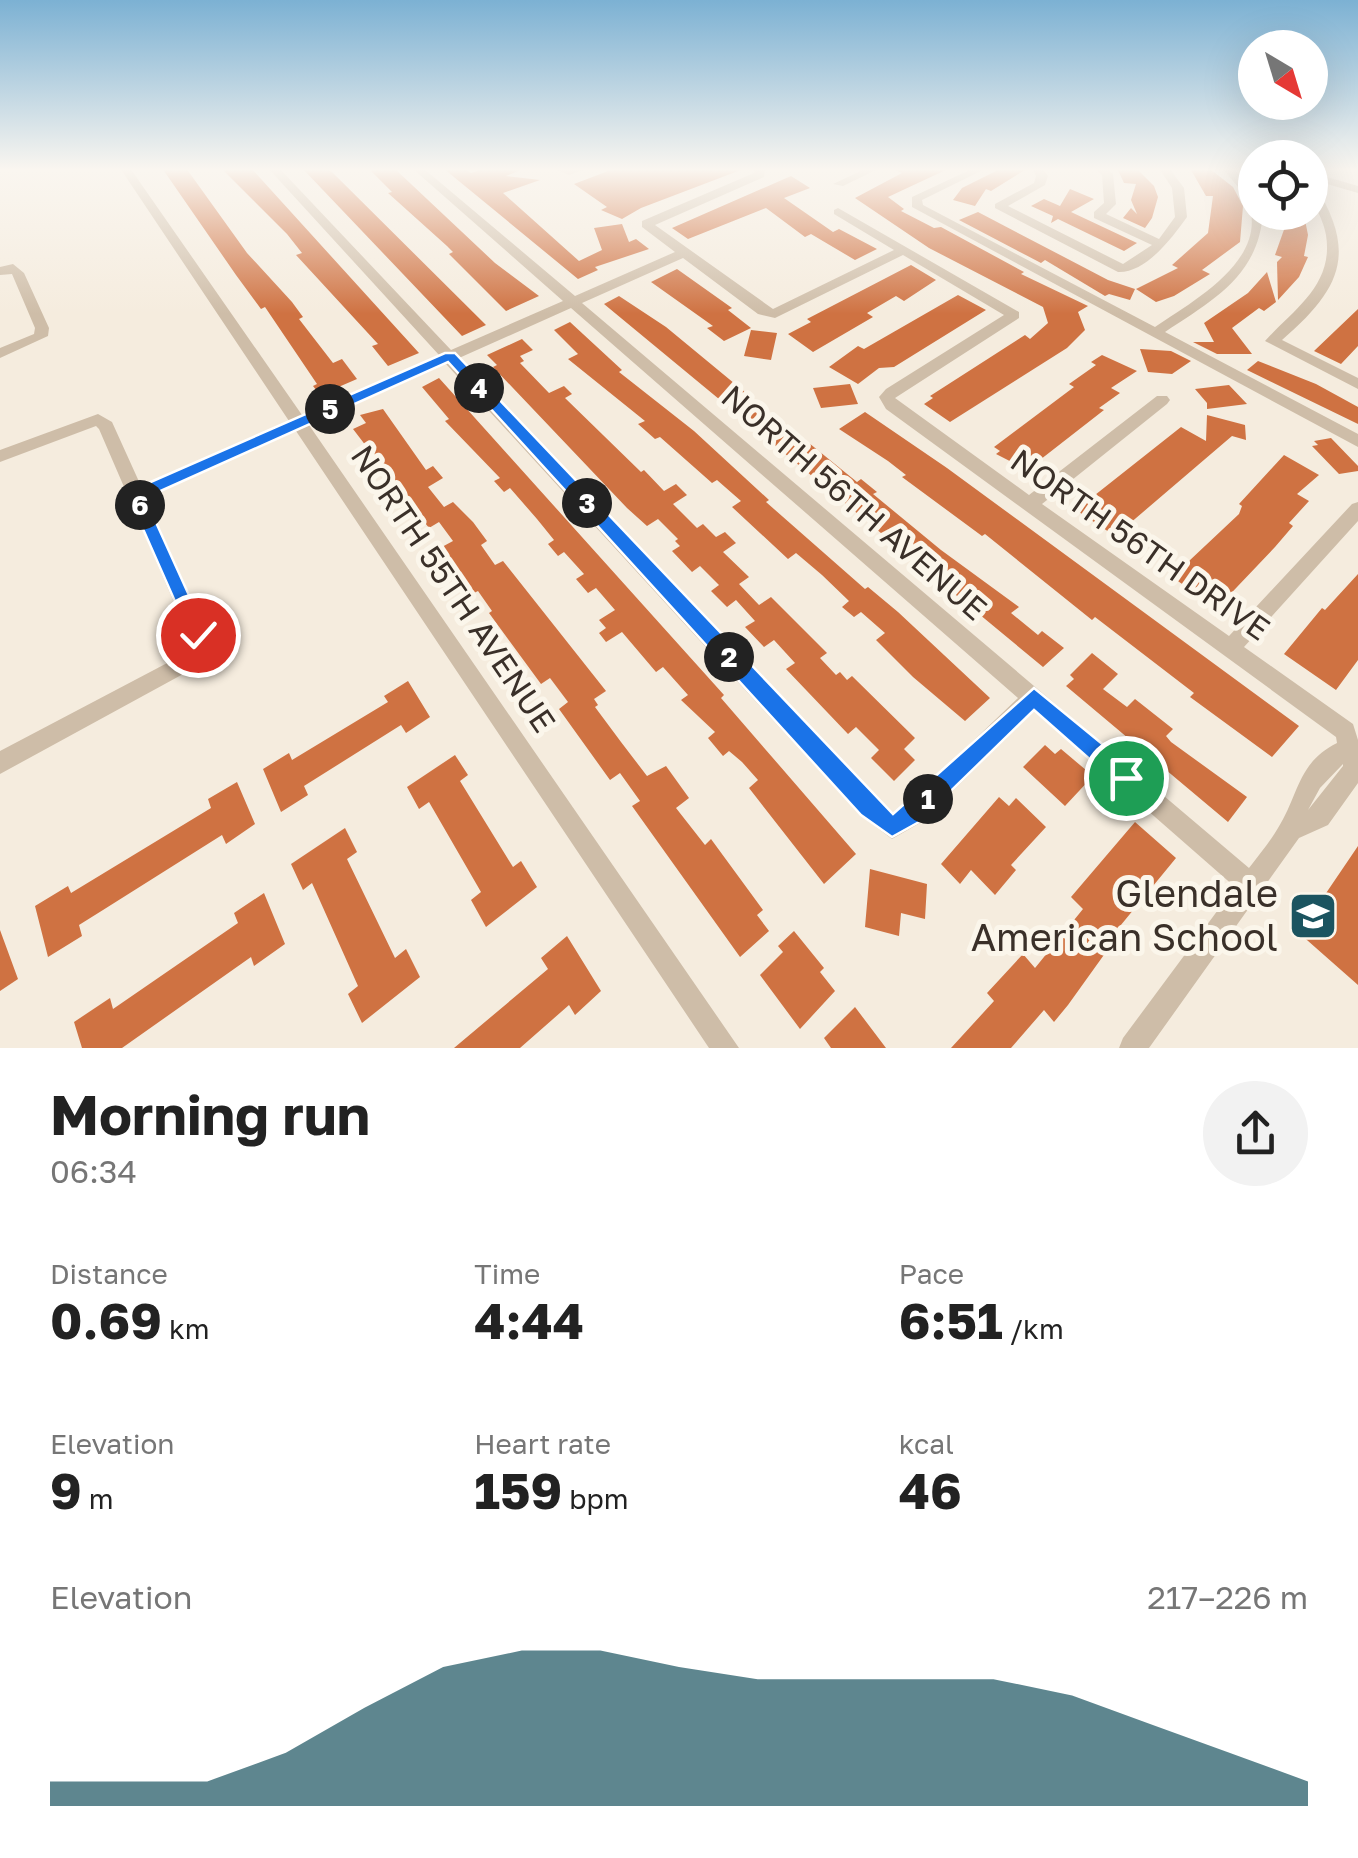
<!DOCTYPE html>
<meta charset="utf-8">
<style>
:root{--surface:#fff;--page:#f2f2f2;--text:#222;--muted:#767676;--accent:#1b5460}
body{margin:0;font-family:"Golos Text",sans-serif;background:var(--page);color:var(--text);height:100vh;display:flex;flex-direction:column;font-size:38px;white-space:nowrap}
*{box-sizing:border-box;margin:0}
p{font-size:32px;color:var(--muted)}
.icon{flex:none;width:55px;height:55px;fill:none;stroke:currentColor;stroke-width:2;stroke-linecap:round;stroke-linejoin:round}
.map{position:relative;height:1048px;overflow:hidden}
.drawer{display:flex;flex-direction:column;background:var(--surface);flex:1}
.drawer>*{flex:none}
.needle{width:65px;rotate:142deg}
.fabs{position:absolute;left:1238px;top:30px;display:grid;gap:20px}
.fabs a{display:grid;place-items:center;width:90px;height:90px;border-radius:50%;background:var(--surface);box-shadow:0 10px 40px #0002;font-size:50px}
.pin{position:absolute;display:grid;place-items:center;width:85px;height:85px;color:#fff;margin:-42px;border:5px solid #fff;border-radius:50%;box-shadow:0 2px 10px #0007}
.km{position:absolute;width:50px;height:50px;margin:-25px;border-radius:50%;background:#222;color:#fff;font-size:28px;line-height:50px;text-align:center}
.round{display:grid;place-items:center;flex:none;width:105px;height:105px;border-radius:52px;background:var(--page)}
.overview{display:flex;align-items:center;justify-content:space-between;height:170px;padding:0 50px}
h1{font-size:55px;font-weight:700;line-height:75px}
.metrics{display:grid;grid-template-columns:repeat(3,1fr);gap:15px;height:170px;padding:10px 50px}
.metrics div{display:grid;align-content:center}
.metrics b{font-size:50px;font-weight:700}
.metrics small{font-size:28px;font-weight:400}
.metrics p{font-size:28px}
.chart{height:280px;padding:20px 50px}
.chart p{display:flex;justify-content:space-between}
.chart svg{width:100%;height:180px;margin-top:10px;fill:var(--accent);opacity:.7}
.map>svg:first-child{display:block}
</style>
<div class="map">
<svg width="1358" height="1048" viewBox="0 0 1358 1048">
<rect width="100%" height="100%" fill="#f5ecde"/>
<path fill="#cf7242" d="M162,168H186L247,253L292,302L303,317L299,319L333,363L342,359L357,379L320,395L313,386L317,384L265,307L261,309L236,275Z
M221,168H251L419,353L388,366L372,346L378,344L296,255L302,253L287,234Z
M302,168H326L332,172L486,325L462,336Z
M381,168H394L495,263L539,296L506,311L449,254L453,252L447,246L388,193L392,192L371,171Z
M443,168H464L471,173L486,168H525L506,176L540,180L503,193L579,261L602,250L594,228L622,224L629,242L636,239L649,249L595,267L598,270L578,279Z
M616,168H746L641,208L622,219L601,210L607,207L574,184Z
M891,168H950L888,197L904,209L901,211L934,228L941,227L1024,272L1021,274L1088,306L1078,312L1085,330L1067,348L950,422L924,404L933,398L930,396L1025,335L1030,339L1048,323L1043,307L929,248L855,198L902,173Z
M1002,168H1028L991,191L986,189L975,206L953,200L962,188Z
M1117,168H1136L1154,186L1158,197L1152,218L1145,228L1123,218L1131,208L1137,214L1131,200L1136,184L1124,183Z
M1210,169L1233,187L1243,206L1240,242L1202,270L1210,274L1174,296L1156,302L1136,289L1178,268L1172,265L1208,233L1213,196H1206L1191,170Z
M791,176L810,188L784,198L833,232L839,229L877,249L855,260L811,234L805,237L766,208L688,239L672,228Z
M1070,189L1094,199L1071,212L1137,243L1124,251L1058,219L1051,223L1053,216L1031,206L1044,199L1060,206Z
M978,212L1108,280L1135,289L1130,300L1109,294L1105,296L1045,260L1041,263L959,220Z
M1267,212L1304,215L1308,235L1304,256L1308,257L1299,277L1278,300L1277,262L1282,257L1275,255L1286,224L1266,220Z
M911,265L936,280L904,301L896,296L867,313L873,317L813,352L788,334L811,322L807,319Z
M677,269L732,308L728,310L751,328L724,341L707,328L713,326L651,282Z
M1267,272L1276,302L1264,311L1259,308L1232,328L1252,354H1217L1193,342H1214L1204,323L1248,293Z
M958,295L986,310L894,367L879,368L858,384L829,367L858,346L864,349Z
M619,296L666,327L752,398L748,400L767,416L772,413L857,482L861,479L877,492L873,494L941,550L1019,607L1011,613L1038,635L1042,631L1064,648L1043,667L604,304Z
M1358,309V346L1341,364L1314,351Z
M570,322L622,370L619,372L694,431L769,500L766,502L865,589L868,587L898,612L990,698L965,721L913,677L876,640L885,633L861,612L854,617L842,607L849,601L822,575L796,553L788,559L732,507L741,501L717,480L712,483L660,437L655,439L638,424L645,421L568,359L578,354L554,330Z
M751,330L777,333L771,360L744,356Z
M522,339L533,350L520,356L524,361L520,363L549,393L564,386L572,394L565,398L641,472L644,470L664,491L676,484L687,495L673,504L697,528L703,524L716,537L725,532L736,543L723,552L749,577L739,584L759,605L771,597L827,653L820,658L836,675L840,672L847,680L852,676L915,738L904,749L915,760L894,781L871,758L879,750L856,727L848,734L786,669L795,663L774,640L764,647L745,627L755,621L736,600L727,607L711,591L719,585L700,566L692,572L672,551L680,546L675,541L678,539L658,519L647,526L627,508L493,367L497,365L487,355Z
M1140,349L1171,351L1191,361L1172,374L1148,372Z
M1102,355L1137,371L1111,388L1120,393L1099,408L1104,410L1027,470L996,454L1000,451L994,447L1074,387L1069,384L1096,365L1091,362Z
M1258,361L1316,384L1358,407V424L1247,370Z
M439,378L724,695L721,698L856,854L824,884L749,788L758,780L742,762L729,751L723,756L708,738L715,732L681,700L688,695L663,667L656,672L622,632L606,642L599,633L606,628L599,620L615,610L596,588L588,593L576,579L584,574L564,552L558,556L548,544L554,540L537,519L510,488L504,492L494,481L500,478L445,421L449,419L422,387Z
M850,384L858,404L821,408L813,388Z
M1229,385L1247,404L1207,409V403L1195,389Z
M383,409L426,470L433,466L443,478L428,487L444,507L453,502L473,522L487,541L481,545L495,565L503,561L606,691L594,699L598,705L595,707L621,742L647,776L666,766L689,798L676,808L705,845L711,839L763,910L757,915L769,931L740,957L632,806L640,801L620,773L610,780L559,709L568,702L550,678L541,684L489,613L492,611L478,591L474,593L440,548L453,541L439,522L429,528L353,429L366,423L360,415Z
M865,412L947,468L1299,726L1272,757L1190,697L1194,693L1095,617L1092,620L985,534L982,536L902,477L906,475L888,461L839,429Z
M1207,415L1245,425L1246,440L1232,436L1115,536L1076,510L1181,427L1206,441Z
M1331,438L1358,466V471L1339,474L1312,446L1318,445L1314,441Z
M1284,455L1319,475L1297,494L1309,501L1289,523L1293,526L1275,547L1217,608L1172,577L1239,514L1242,506L1239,504Z
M1358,574V660L1336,690L1284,654L1322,608L1325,610Z
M1092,653L1118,674L1103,689L1127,707L1135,699L1173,729L1166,736L1171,742L1247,797L1228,822L1066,686L1074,679L1070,675Z
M408,681L430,717L406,733L401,725L304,786L308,795L281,812L263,769L289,753L292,760L388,702L384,696Z
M1045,745L1055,754L1061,749L1093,776L1065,806L1023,767Z
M455,755L468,775L460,781L513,867L521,861L537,887L486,927L471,900L481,892L429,802L419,809L407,787Z
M237,782L255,824L226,844L222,835L103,910L79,925L82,936L48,957L35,906L68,886L71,893L211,808L208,799Z
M999,797L1009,806L1016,798L1046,827L1011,865L1016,870L995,895L971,870L960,884L941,864Z
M1135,822L1176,858L1102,948L1106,952L1068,1005L1054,1022L1044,1010L1011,1048H951L994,1001L987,993L1023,954L1035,968L1083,909L1071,897Z
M345,828L357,852L347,859L395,958L406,949L420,977L362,1023L348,994L358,986L312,883L303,890L291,864Z
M1358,846V985L1299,933Z
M870,869L927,884L925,919L901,913L899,936L865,927Z
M264,893L285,944L254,966L251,957L122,1048H82L74,1022L110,998L113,1009L238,923L234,913Z
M0,930L18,979L0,991Z
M794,931L824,968L820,972L835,991L800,1029L760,975L783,952L778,946Z
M567,936L601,991L575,1015L569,1005L520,1048H454L548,969L541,958Z
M855,1007L886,1048H831L824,1038Z"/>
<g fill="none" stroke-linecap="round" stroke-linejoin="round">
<path fill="#cebda8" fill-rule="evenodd" d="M120,168H130L302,415L439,355L268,168H279L451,350L563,301L412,168H423L575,296L675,252L642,227V221L754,173L755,168H765L764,177L655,225L773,309L894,250L834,214V210L838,208L1019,312V318L895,398L1029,495L1157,396H1167L1170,400L1167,404L1042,504L1229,636L1352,504L1358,502V521L1244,647L1353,724L1358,740V783L1328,825L1299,838L1149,1048H1119L1123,1038L1235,887L1034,711L920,823L892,839L860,815L446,364L309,425L739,1048H709L296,431L146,498L208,635C209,657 201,661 185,673L0,774V751L171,661L189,647L188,635L99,429L96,426L0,462V450L98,414L112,422L141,486L289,421ZM903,255L1004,315L886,389L879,397L886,409L1336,737L1337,743C1297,763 1299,795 1278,828C1270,842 1259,855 1249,868L582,303L683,258L758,314L775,318ZM571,308L1018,698L904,807L893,813L876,799L459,358ZM1343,764V766L1308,810L1320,788Z
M553,168H589L569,175Z
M867,168H880L843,186L833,184Z
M974,168H987L922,200L923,205L1155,327C1190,303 1260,265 1251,213C1248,196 1233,181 1222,168H1233C1247,182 1255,192 1255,212H1263C1259,276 1213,300 1165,332L1358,434V447L912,207V197Z
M1032,168H1042L1048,176L1045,185L1008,206L1123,264L1152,245L1094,218V212L1104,203L1102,175L1094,168H1106L1113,174L1116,204L1106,214L1159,239L1175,217L1172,188L1159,168H1169L1184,188L1187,217C1172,238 1146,273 1118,272L995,208V204L1034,183L1036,176Z
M1310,172L1358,186V193L1310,179Z
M1310,183L1314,184C1358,253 1341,289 1282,340L1358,378V389L1265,341C1294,309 1334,285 1326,235C1323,216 1310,202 1310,183Z
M13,264L24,273L49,328L48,336L0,358V348L34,334L35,328L12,274L0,275V267Z"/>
</g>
<linearGradient id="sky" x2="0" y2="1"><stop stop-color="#7cb1d3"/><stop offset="0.54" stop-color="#faf6f0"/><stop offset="1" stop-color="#faf6f0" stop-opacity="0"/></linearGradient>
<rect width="1358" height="314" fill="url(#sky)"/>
<path fill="#1a73e8" stroke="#fff" stroke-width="2.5" d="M445,353H455L893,814L1034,688L1134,770L1137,778L1134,785L1126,788L1119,785L1034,710L919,822L892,837L861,815L448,362L145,498L207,635L198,643L192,640L128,495L130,491Z"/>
<defs>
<g id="school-square" transform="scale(2.5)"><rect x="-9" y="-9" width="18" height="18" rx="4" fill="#1b5460" stroke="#fbf6eb"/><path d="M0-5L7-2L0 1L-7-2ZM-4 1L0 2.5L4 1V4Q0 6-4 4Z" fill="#fff"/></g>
</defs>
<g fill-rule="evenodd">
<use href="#school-square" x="1313" y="916"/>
</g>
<g text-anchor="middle" stroke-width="10" stroke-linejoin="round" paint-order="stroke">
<g font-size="32" fill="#3a3029" stroke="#fbf6eb">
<text transform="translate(854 503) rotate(41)" y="11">NORTH 56TH AVENUE</text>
<text transform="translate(1140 545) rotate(35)" y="11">NORTH 56TH DRIVE</text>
<text transform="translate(453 589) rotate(56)" y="11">NORTH 55TH AVENUE</text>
</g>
<g font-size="38" fill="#3a3029" stroke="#fbf6eb" text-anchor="end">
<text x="1278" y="907">Glendale<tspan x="1278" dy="44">American School</tspan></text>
</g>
</g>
</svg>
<div class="fabs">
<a><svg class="needle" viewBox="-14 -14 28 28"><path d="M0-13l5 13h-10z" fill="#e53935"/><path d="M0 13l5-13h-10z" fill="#767676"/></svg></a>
<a><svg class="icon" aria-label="locate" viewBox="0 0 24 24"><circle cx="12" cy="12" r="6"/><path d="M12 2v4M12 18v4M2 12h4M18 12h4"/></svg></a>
</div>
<div class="pin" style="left:1126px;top:778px;background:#1e9e55"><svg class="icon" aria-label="arrive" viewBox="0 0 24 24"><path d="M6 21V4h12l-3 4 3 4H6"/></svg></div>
<div class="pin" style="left:198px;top:635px;background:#d93025"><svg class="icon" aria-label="check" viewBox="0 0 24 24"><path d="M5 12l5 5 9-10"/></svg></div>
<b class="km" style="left:928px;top:799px">1</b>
<b class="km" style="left:729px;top:657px">2</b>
<b class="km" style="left:587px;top:503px">3</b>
<b class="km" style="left:479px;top:388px">4</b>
<b class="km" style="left:330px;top:409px">5</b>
<b class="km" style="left:140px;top:505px">6</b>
</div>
<section class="drawer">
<div class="overview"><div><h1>Morning run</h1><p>06:34</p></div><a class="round"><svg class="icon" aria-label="share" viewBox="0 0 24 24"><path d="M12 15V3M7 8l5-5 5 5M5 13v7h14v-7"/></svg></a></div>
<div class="metrics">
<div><p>Distance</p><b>0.69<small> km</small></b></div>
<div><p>Time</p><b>4:44</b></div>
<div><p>Pace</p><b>6:51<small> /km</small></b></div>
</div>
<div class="metrics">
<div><p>Elevation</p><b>9<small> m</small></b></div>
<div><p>Heart rate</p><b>159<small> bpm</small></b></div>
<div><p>kcal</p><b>46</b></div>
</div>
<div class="chart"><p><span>Elevation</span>217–226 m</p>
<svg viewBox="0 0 160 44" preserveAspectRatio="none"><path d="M0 44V38L10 38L20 38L30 31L40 20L50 10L60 6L70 6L80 10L90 13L100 13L110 13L120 13L130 17L140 24L150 31L160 38V44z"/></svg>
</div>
</section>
